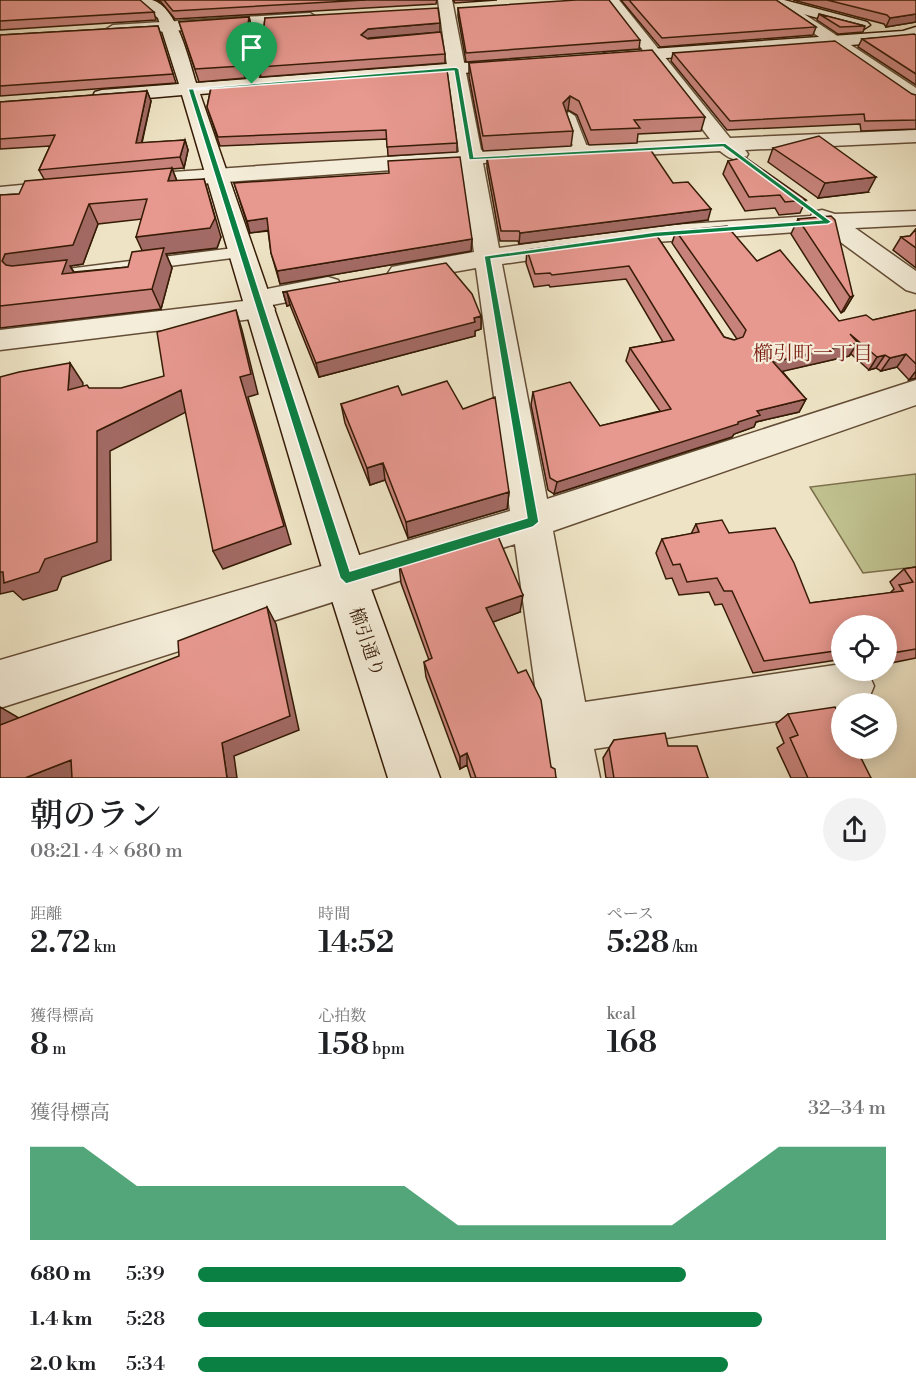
<!DOCTYPE html>
<html lang="ja">
<meta charset="utf-8">
<style>
:root{--surface:#fff;--page:#f2f2f2;--text:#202124;--muted:#757577;--accent:#0b8043}
body{margin:0;font-family:"Libre Bodoni","Noto Serif JP",serif;background:var(--page);color:var(--text);height:100vh;display:flex;flex-direction:column;font-size:22px;white-space:nowrap}
*{box-sizing:border-box;margin:0}
p{font-size:20px;color:var(--muted)}
.icon{flex:none;width:33px;height:33px;fill:none;stroke:currentColor;stroke-width:2;stroke-linecap:round;stroke-linejoin:round}
.map{position:relative;height:778px;overflow:hidden}
.panel{display:flex;flex-direction:column;background:var(--surface);flex:1}
.panel>*{flex:none}
.buttons{position:absolute;left:831px;top:615px;display:grid;gap:12px}
.buttons a{display:grid;place-items:center;width:66px;height:66px;border-radius:50%;background:var(--surface);box-shadow:0 3px 15px #0003;font-size:30px}
.pin{position:absolute;display:grid;place-items:center;width:51px;height:51px;color:#fff;margin:-62px -26px;border-radius:50% 50% 50% 0;rotate:-45deg;box-shadow:0 0 6px #0007}
.pin .icon{rotate:45deg}
.round{display:grid;place-items:center;flex:none;width:63px;height:63px;border-radius:32px;background:var(--page)}
.overview{display:flex;align-items:center;justify-content:space-between;height:102px;padding:0 30px}
h1{font-size:33px;font-weight:600;line-height:45px}
.metrics{display:grid;grid-template-columns:repeat(3,1fr);gap:9px;height:102px;padding:6px 30px}
.metrics div{display:grid;align-content:center}
.metrics b{font-size:30px;font-weight:600}
.metrics small{font-size:16px;font-weight:400}
.metrics p{font-size:16px}
.chart{height:168px;padding:12px 30px}
.chart p{display:flex;justify-content:space-between}
.chart svg{width:100%;height:108px;margin-top:6px;fill:var(--accent);opacity:.7}
ul{padding:0 30px;list-style:none;font-size:20px}
li{display:grid;grid-template-columns:96px 72px 1fr;align-items:center;height:45px}
li i{height:15px;border-radius:8px;background:var(--accent)}
.map>svg:first-child{display:block}
</style>
<div class="map">
<svg width="916" height="778" viewBox="0 0 916 778">
<rect width="100%" height="100%" fill="#eee4c5"/>
<filter id="stains"><feTurbulence type="fractalNoise" baseFrequency=".00333" numOctaves="4"/><feColorMatrix values="0 0 0 0 .2 0 0 0 0 .09 0 0 0 0 .02 0 0 0 .5 -.17"/></filter>
<radialGradient id="worn" r=".72"><stop offset=".6" stop-color="#630" stop-opacity="0"/><stop offset="1" stop-color="#630" stop-opacity=".3"/></radialGradient>
<path fill="#c0c290" stroke="#7b6e4b" stroke-width="1.5" d="M916,474V567L863,573L810,487Z"/>
<g fill="none" stroke-linecap="round" stroke-linejoin="round">
<g stroke="#644d36" stroke-width="3">
<path id="lane" d="M260,19L265,22L258,84L252,87L246,84L255,22Z
M569,112L575,116L589,152L587,155L582,156L575,152L563,116Z
M242,247L250,252L248,256L67,279L61,278L58,274L61,270L67,269Z"/>
</g>
<g stroke="#644d36" stroke-width="3">
<path id="street" d="M438,0H452L481,150L710,139L605,0H619L730,138L916,130V142L745,150L748,154L745,159C733,161 729,158 720,151L483,163L499,248L656,226L811,216L813,212L822,210L835,214L916,211V225L855,228L916,271V293L906,290L824,230L656,242L502,264L547,499L916,380V405L553,531L585,702L842,664V670H867L874,686L867,703L842,704V711L594,749L600,778H548L515,544L0,708V660L510,511L476,268L402,281L392,279L388,273L392,267L402,265L474,252L461,165L130,189L122,187L119,182L122,177L130,175L459,152Z
M783,0L916,88V103L909,101L777,7L775,4L777,1Z
M310,13L318,18L315,21L113,35L105,30L113,25Z
M64,181L72,183L76,188L72,193L0,201V187Z
M328,277L338,280L342,286L338,292L272,305L275,309L270,316L260,318L0,350V330L244,301L243,299L247,293Z"/>
</g>
<g stroke="#361b06" stroke-width="3">
<path id="secondary" d="M137,0C141,0 147,0 152,0C177,6 189,61 196,83L514,59L520,60L523,64L520,68L514,69L200,94L367,578L440,778H388L325,578L182,95L102,102L95,100L93,96L95,92L102,90L179,84L158,18Z
M761,0H784L867,22L870,25L862,30L763,3Z
M916,27V38L906,41L610,62L604,61L602,57L604,53L610,52L903,31Z"/>
</g>
<use href="#lane" fill="#f4edd9" fill-rule="evenodd"/>
<use href="#street" fill="#f4edd9" fill-rule="evenodd"/>
<use href="#secondary" fill="#f4edd9" fill-rule="evenodd"/>
</g>
<path fill="#c7837b" stroke="#361b06" stroke-width="1.5" fill-rule="evenodd" d="M0,0L154,12L156,20L0,30Z
M156,0H437L436,4L175,19L161,2Z
M453,0H497L455,3Z
M621,0H776L816,27L813,35L660,47Z
M793,0H916V22L886,27L884,24Z
M458,8L640,40L639,49L466,62L458,16Z
M819,14L865,26L863,32L838,34L817,20Z
M249,17L252,28L245,78L199,82L179,22Z
M265,18L440,32L369,38L368,39L445,54V63L261,77L259,67Z
M158,26L176,83L0,96V35Z
M916,35V85L858,47L862,39Z
M673,53L916,95V129L861,131L860,124L727,130L671,61Z
M469,63L705,117L701,131L638,134L637,143L589,145L577,115L568,110L566,112L573,131L571,146L483,151L469,77Z
M211,88L457,143V152L388,156L387,139L220,146L207,107Z
M147,91L151,101L142,143L185,140L188,150L184,168L172,169L177,181L221,237L217,248L166,254L172,268L161,309L0,328V195L19,194L44,179L39,170L50,146L0,149V102ZM142,219V251L128,267L74,272L70,266L83,264L98,224Z
M773,148L868,192L818,198L768,162Z
M487,158L673,183L708,220L519,244L518,241H500L487,168Z
M728,161L806,200L800,213L779,215L775,208L745,211L723,174Z
M234,183L472,239L471,251L280,284L271,253L268,231L250,233Z
M798,219L853,296L844,311L841,313L791,234Z
M916,229V268L893,250L901,237L910,236Z
M676,231L757,261L839,321L873,320L916,310V378L909,380L897,367L881,371L876,368L869,370L851,354L849,356L782,371L806,399L799,412L756,422L754,427L734,434L732,437L554,494L548,490L531,405L533,392L600,426L660,411L626,361L630,348L663,342L626,279L550,287L549,285L534,287L526,263L527,250L655,233L724,337L734,340L737,339L672,243Z
M283,292L481,316V329L475,331V336L319,377L290,305L287,306Z
M402,395L509,492L507,509L408,538L385,480L370,485L345,423L341,404Z
M696,524L729,533L810,603L890,593L894,589L890,582L904,569L916,567V658L886,664V626H842V662L837,660L753,673L722,604L715,605L709,592L679,595L672,578L666,579L656,553L662,539L691,534Z
M399,564L520,612L493,622L551,767L556,778H471L467,765L460,769L426,677L424,662L429,660L401,583Z
M788,714L871,778H791L777,748L784,743L776,724Z
M614,740L668,746L708,778H606L603,758Z"/>
<path fill="#a26a64" stroke="#361b06" stroke-width="1.5" d="M916,14V22L886,27L890,18Z
M249,17L252,28L245,78L242,66Z
M440,23V32L369,38L362,44L361,35L368,29Z
M147,91L151,101L139,154L136,143Z
M570,96L568,110L561,117L563,103Z
M185,140L188,150L184,168L180,157Z
M172,168L179,187L168,181Z
M876,177L868,192L818,198L825,183Z
M204,179L221,237L217,248L166,254L172,268L161,309L152,289L145,257L136,237Z
M89,204L98,224L83,264L70,266L78,280H14L2,261L5,254Z
M711,209L708,220L519,244L520,233Z
M267,218L270,230L250,233L247,221Z
M472,239L471,251L280,284L277,271Z
M283,292H287L290,305L287,306Z
M853,296L844,311L841,313L850,297Z
M236,310L242,330L258,394L248,397L291,544L223,569L213,551L240,377Z
M481,316V329L475,331V336L319,377L316,363Z
M858,343L849,356L767,375L773,362Z
M906,354L897,367L881,371L890,358Z
M885,355L876,368L869,370L877,357Z
M70,363L83,383L81,410L68,390Z
M916,371V378L909,380Z
M181,390L190,410L110,451L111,560L62,577L57,590L23,600L13,591L0,594V572L97,431Z
M806,399L799,412L756,422L754,427L734,434L732,437L554,494L557,482L738,422L757,411Z
M383,463L385,480L370,485L367,468Z
M509,492L507,509L408,538L406,522Z
M523,595L520,612L485,625L486,608Z
M267,607L276,624L299,730L234,756L237,778H227L222,743Z
M0,707L19,718L0,730Z
M467,753V765L460,769V757Z
M71,760L76,778H25Z"/>
<path fill="#e7988f" stroke="#361b06" stroke-width="1.5" d="M0,0H140L154,12L0,21Z
M164,0H365L173,11Z
M576,0H609L640,40L466,53L458,8Z
M629,0H776L816,27L662,38Z
M827,0H916V14L890,18L887,15Z
M438,8L440,23L368,29L361,35L368,39L441,32L445,54L259,67L265,18Z
M819,14L865,26L840,27Z
M249,17L242,66L195,69L179,22Z
M158,26L173,74L0,86V35Z
M914,34L916,35V74L862,39Z
M835,41L912,94L916,95V120L865,121L864,114L730,121L673,53Z
M652,50L705,117L634,120L640,128L591,130L579,101L570,96L563,103L573,131L483,136L469,63Z
M447,70L457,143L387,147L386,130L218,137L207,107L211,88Z
M147,91L136,143L185,140L180,157L39,170L55,135L0,139V102Z
M819,136L876,177L825,183L773,148Z
M650,149L673,183L688,182L711,209L520,233L519,231H501L487,158Z
M460,157L472,239L277,271L271,253L267,218L247,221L234,183L389,173L388,161Z
M745,157L806,200L785,202L780,195L749,197L728,161Z
M172,168L168,181L204,179L215,218L210,228L136,237L147,199L89,204L73,245L5,254L2,261L6,265L12,266L67,260L62,274L128,267L132,252L164,248L152,289L0,306V195L19,194L25,181Z
M831,216L835,220L853,296L850,297L798,219Z
M727,226L757,261L780,250L839,321L866,315L873,320L916,310V364L906,354L890,358L885,355L877,357L850,334L858,343L773,362L806,399L757,411L760,415L738,422V424L557,482L550,478L533,392L570,382L600,426L671,409L630,348L674,340L629,266L552,275L550,273L535,274L527,250L655,233L724,337L734,340L743,337L746,330L676,231Z
M916,229V248L901,237L910,236Z
M446,263L472,294L481,316L474,318L475,322L316,363L287,292H283Z
M236,310L251,374L240,377L284,526L213,551L181,390L97,431V542L45,559L39,572L4,583L3,572H0V377L19,372L70,363L68,390L87,385L89,388H121L164,376L157,332Z
M447,381L463,409L495,397L509,492L406,522L383,463L367,468L341,404L398,386L402,395Z
M722,520L729,533L775,528L794,563L810,603L903,591L899,585L913,582L904,569L916,567V649L886,654V626H842V650L764,661L732,591H724L717,578L687,582L680,564L673,565L662,539L699,532L696,524Z
M497,534L523,595L486,608L518,673L526,670L541,700L551,767L555,769L556,778H476L467,753L460,757L424,662L432,658L399,564Z
M267,607L290,716L222,743L227,778H72L71,760L25,778H0V725L179,656L178,641Z
M835,707L842,719V748H856L871,778H808L790,738L798,735L788,714Z
M665,733L668,746H697L708,778H614L609,748L614,740Z"/>
<path fill="#0b8043" stroke="#fff" stroke-width="1.5" fill-rule="evenodd" d="M456,67L459,69L474,157L725,143L832,222L828,224L655,237L491,259L539,522L533,527L346,584L340,578L188,89ZM454,71L469,160L723,147L821,220L655,232L484,256L527,518L350,571L194,90Z"/>
<g text-anchor="middle" stroke-width="4.5" stroke-linejoin="round" paint-order="stroke">
<g font-size="18" fill="#361b06" stroke="#f4edd9">
<text transform="translate(367 642) rotate(71)" y="6">櫛引通り</text>
</g>
<g font-size="20" fill="#7a1f14" stroke="#f4edd9">
<text x="813" y="360">櫛引町一丁目</text>
</g>
</g>
<rect width="100%" height="100%" filter="url(#stains)"/>
<rect width="100%" height="100%" fill="url(#worn)"/>
</svg>
<div class="buttons">
<a><svg class="icon" aria-label="locate" viewBox="0 0 24 24"><circle cx="12" cy="12" r="6"/><path d="M12 2v4M12 18v4M2 12h4M18 12h4"/></svg></a>
<a><svg class="icon" aria-label="layers" viewBox="0 0 24 24"><path d="M12 4l9 5-9 5-9-5zM3 14l9 5 9-5"/></svg></a>
</div>
<div class="pin" style="left:252px;top:84px;background:#1e9e55"><svg class="icon" aria-label="arrive" viewBox="0 0 24 24"><path d="M6 21V4h12l-3 4 3 4H6"/></svg></div>
</div>
<section class="panel">
<div class="overview"><div><h1>朝のラン</h1><p>08:21 · 4 × 680 m</p></div><a class="round"><svg class="icon" aria-label="share" viewBox="0 0 24 24"><path d="M12 15V3M7 8l5-5 5 5M5 13v7h14v-7"/></svg></a></div>
<div class="metrics">
<div><p>距離</p><b>2.72<small> km</small></b></div>
<div><p>時間</p><b>14:52</b></div>
<div><p>ペース</p><b>5:28<small> /km</small></b></div>
</div>
<div class="metrics">
<div><p>獲得標高</p><b>8<small> m</small></b></div>
<div><p>心拍数</p><b>158<small> bpm</small></b></div>
<div><p>kcal</p><b>168</b></div>
</div>
<div class="chart"><p><span>獲得標高</span>32–34 m</p>
<svg viewBox="0 0 160 44" preserveAspectRatio="none"><path d="M0 44V6L10 6L20 22L30 22L40 22L50 22L60 22L70 22L80 38L90 38L100 38L110 38L120 38L130 22L140 6L150 6L160 6V44z"/></svg>
</div>
<ul>
<li><b>680 m</b>5:39<i style="width:71%"></i></li>
<li><b>1.4 km</b>5:28<i style="width:82%"></i></li>
<li><b>2.0 km</b>5:34<i style="width:77%"></i></li>
</ul>
</section>
